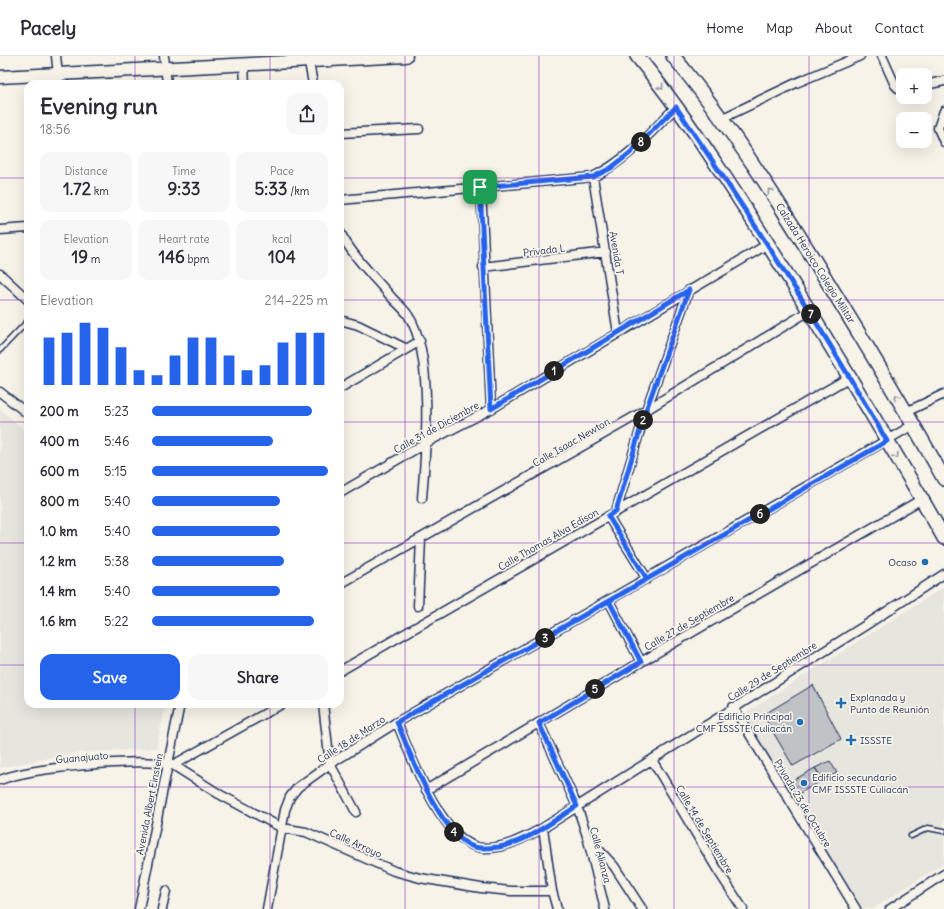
<!DOCTYPE html>
<meta charset="utf-8">
<style>
:root{--surface:#fff;--page:#f7f7f7;--text:#2b2b33;--muted:#7c7c81;--line:#e1e1e2;--accent:#2563eb}
body{margin:0;font-family:Delius,sans-serif;background:var(--page);color:var(--text);height:100vh;display:flex;flex-direction:column;font-size:15px;white-space:nowrap}
*{box-sizing:border-box;margin:0}
p{font-size:13px;color:var(--muted)}
.icon{flex:none;width:22px;height:22px;fill:none;stroke:currentColor;stroke-width:2;stroke-linecap:round;stroke-linejoin:round}
.map{position:relative;flex:1;overflow:hidden}
.drawer{position:absolute;left:24px;top:24px;width:320px;height:628px;display:flex;flex-direction:column;background:var(--surface);border-radius:12px;box-shadow:0 4px 16px #0002}
.drawer>*{flex:none}
.buttons{position:absolute;left:896px;top:12px;display:grid;gap:8px}
.buttons a{display:grid;place-items:center;width:36px;height:36px;border-radius:8px;background:var(--surface);box-shadow:0 4px 16px #0002;font-size:20px}
.pin{position:absolute;display:grid;place-items:center;width:34px;height:34px;color:#fff;margin:-17px;border-radius:8px;box-shadow:0 2px 6px #0006}
.km{position:absolute;width:20px;height:20px;margin:-10px;border-radius:50%;background:#222;color:#fff;font-size:11px;line-height:20px;text-align:center}
.round{display:grid;place-items:center;flex:none;width:42px;height:42px;border-radius:12px;background:var(--page)}
.overview{display:flex;align-items:center;justify-content:space-between;height:68px;padding:0 16px}
h1{font-size:22px;font-weight:700;line-height:30px}
.stats{display:grid;grid-template-columns:repeat(3,1fr);gap:6px;height:68px;padding:4px 16px}
.stats div{display:grid;align-content:center;border-radius:10px;background:var(--page);text-align:center}
.stats b{font-size:17px;font-weight:700}
.stats small{font-size:11px;font-weight:400}
.stats p{font-size:11px}
.chart{height:112px;padding:8px 16px}
.chart p{display:flex;justify-content:space-between}
.chart svg{width:100%;height:72px;margin-top:4px;stroke:var(--accent);stroke-width:6}
.action{display:flex;gap:8px;margin-top:auto;padding:8px 16px}
.action a{flex:1;height:46px;border-radius:12px;background:var(--accent);color:#fff;font-size:16px;font-weight:700;line-height:46px;text-align:center}
.action a+a{background:var(--page);color:var(--text)}
ul{padding:0 16px;list-style:none;font-size:13px}
li{display:grid;grid-template-columns:64px 48px 1fr;align-items:center;height:30px}
li i{height:10px;border-radius:5px;background:var(--accent)}
header{display:flex;align-items:center;gap:24px;box-sizing:border-box;height:56px;padding:0 20px;background:var(--surface);border-bottom:1px solid var(--line)}
header strong{font-size:19px}
nav{display:flex;gap:22px;margin-inline-start:auto;font-size:14px}
.map>svg:first-child{display:block}
</style>
<header>
<strong>Pacely</strong>
<nav><a>Home</a><a>Map</a><a>About</a><a>Contact</a></nav>
</header>
<div class="map">
<svg width="944" height="853" viewBox="0 0 944 853">
<rect width="100%" height="100%" fill="#f7f3e8"/>
<filter id="ink" filterUnits="userSpaceOnUse"><feTurbulence type="fractalNoise" baseFrequency=".025" numOctaves="2"/><feDisplacementMap in="SourceGraphic" scale="8" xChannelSelector="R" yChannelSelector="G"/><feConvolveMatrix kernelMatrix="1 2 1 2 8 2 1 2 1" color-interpolation-filters="sRGB"/></filter>
<g filter="url(#ink)">
<path fill="#e6e5de" d="M0,353L28,377V648H166L156,692L75,697L0,712Z
M944,531V807L873,853H861L742,659Z"/>
<path fill="#c0c3c5" stroke="#1b2f5e" d="M813,629L841,683L793,710L763,659Z
M830,705L837,717L823,724L815,712Z
M815,712L823,724L793,741L785,729Z"/>
<g fill="none" stroke-linecap="round" stroke-linejoin="round">
<g stroke="#1b2f5e" stroke-width="7">
<path id="lane" d="M0,294L28,265
M911,780L928,772L944,775"/>
</g>
<g stroke="#1b2f5e" stroke-width="11">
<path id="street" d="M56,0L59,28
M164,0L167,28
M882,0L895,29L898,32H903
M308,1L313,28
M244,9L245,28
M925,29L944,25
M944,55L938,72L944,86
M721,63L796,27L860,0
M340,77L419,73
M593,121L618,277
M481,131L491,353
M340,144L593,121C626,105 650,77 676,51
M0,174L28,172
M340,176C353,201 375,222 393,243C398,248 404,253 408,259C434,297 426,395 422,442
M483,211L606,196
M0,218L28,244
M340,264L358,269L405,292
M340,332L420,285
M0,336L28,358
M906,356L944,338
M340,437L426,387L491,353L768,188
M616,455L646,354L689,234
M608,460L647,523
M340,528L646,354L809,255
M609,545L641,606
M418,550L421,483
M340,615L850,321
M323,648L330,708L356,756
M733,651L856,853
M397,666C410,698 443,790 483,792C504,793 524,782 543,772L866,569L944,518
M539,667L577,750L587,780L605,853
M652,704L717,813L743,853
M173,709L282,648
M0,724C32,711 139,702 173,709L219,738L282,772L306,776L394,815L420,822L481,832L511,835H552
M426,734L641,606L922,443
M543,772L552,835L557,853
M587,781L614,810L642,853
M139,853L180,648
M162,853L166,835
M267,853L285,754L290,741L298,731L330,708L397,666L913,369
M890,853L944,818"/>
</g>
<g stroke="#1b2f5e" stroke-width="15">
<path id="secondary" d="M0,21L406,0"/>
</g>
<g stroke="#1b2f5e" stroke-width="16">
<path id="primary" d="M637,0C694,70 743,148 791,225C843,310 895,395 944,482
M673,0C731,70 780,148 827,225C867,290 907,356 944,423"/>
</g>
<use href="#lane" stroke="#f7f3e8" stroke-width="4"/>
<use href="#street" stroke="#f7f3e8" stroke-width="8"/>
<use href="#secondary" stroke="#f7f3e8" stroke-width="12"/>
<use href="#primary" stroke="#f7f3e8" stroke-width="13"/>
</g>
<defs><path id="oneway-chevron" d="M-2-3.5L2.5 0L-2 3.5" fill="none" stroke-width="1.6" stroke-linecap="round" stroke-linejoin="round"/></defs>
<g stroke="#8991a3">
<use href="#oneway-chevron" transform="translate(661 31) rotate(54)"/>
<use href="#oneway-chevron" transform="translate(770 135) rotate(-125)"/>
<use href="#oneway-chevron" transform="translate(897 341) rotate(-120)"/>
<use href="#oneway-chevron" transform="translate(896 400) rotate(59)"/>
</g>
</g>
<g fill="none" stroke-linecap="round" stroke-linejoin="round" filter="url(#ink)">
<g stroke="#fff" stroke-width="8">
<path id="route" d="M480,131L491,353L689,234L646,354L616,455L608,460L647,523L397,666C410,697 440,780 474,791C482,793 491,792 499,791C527,786 553,765 577,750L539,667L641,606L609,545L887,385C821,271 751,160 676,51L630,97L611,112L593,121L480,131"/>
</g>
<use href="#route" stroke="#2563eb" stroke-width="5"/>
</g>
<path fill="none" stroke="#7b2cbf" stroke-width="1" stroke-opacity="0.55" d="M135,0V28M270,0V28M405,0V853M539,0V853M674,0V853M809,0V853M0,122H28M340,122H944M0,244H28M340,244H944M0,366H28M340,366H944M0,487H28M340,487H944M0,609H28M340,609H944M135,648V853M270,648V853M0,731H944"/>
<g fill="#1f6fb2" stroke="#f7f3e8" stroke-width="1.5">
<circle cx="925" cy="506" r="4"/>
<path d="M839 641h4v4h4v4h-4v4h-4v-4h-4v-4h4z"/>
<circle cx="800" cy="666" r="4"/>
<path d="M849 678h4v4h4v4h-4v4h-4v-4h-4v-4h4z"/>
<circle cx="804" cy="727" r="4"/>
</g>
<g text-anchor="middle" stroke-width="3.5" stroke-linejoin="round" paint-order="stroke">
<g font-size="10" fill="#1b2f5e" stroke="#f7f3e8">
<text transform="translate(544 194) rotate(-7)" y="4">Privada L</text>
<text transform="translate(617 197) rotate(81)" y="4">Avenida T</text>
<text transform="translate(816 207) rotate(58)" y="4">Calzada Heroico Colegio Militar</text>
<text transform="translate(436 371) rotate(-29)" y="4">Calle 31 de Diciembre</text>
<text transform="translate(571 386) rotate(-30)" y="4">Calle Isaac Newton</text>
<text transform="translate(548 483) rotate(-30)" y="4">Calle Thomas Alva Edison</text>
<text transform="translate(689 566) rotate(-30)" y="4">Calle 27 de Septiembre</text>
<text transform="translate(772 615) rotate(-32)" y="4">Calle 29 de Septiembre</text>
<text transform="translate(351 683) rotate(-33)" y="4">Calle 18 de Marzo</text>
<text transform="translate(82 701) rotate(-5)" y="4">Guanajuato</text>
<text transform="translate(803 747) rotate(59)" y="4">Privada 23 de Octubre</text>
<text transform="translate(149 748) rotate(-79)" y="4">Avenida Albert Einstein</text>
<text transform="translate(705 773) rotate(59)" y="4">Calle 14 de Septiembre</text>
<text transform="translate(356 787) rotate(24)" y="4">Calle Arroyo</text>
<text transform="translate(601 799) rotate(75)" y="4">Calle Alianza</text>
</g>
<g font-size="10" fill="#1b2f5e" stroke="#f7f3e8" text-anchor="start">
<text x="917" y="510" text-anchor="end">Ocaso</text>
<text x="850" y="645">Explanada y<tspan x="850" dy="12">Punto de Reunión</tspan></text>
<text x="792" y="664" text-anchor="end">Edificio Principal<tspan x="792" dy="12">CMF ISSSTE Culiacán</tspan></text>
<text x="860" y="688">ISSSTE</text>
<text x="812" y="725">Edificio secundario<tspan x="812" dy="12">CMF ISSSTE Culiacán</tspan></text>
</g>
</g>
</svg>
<div class="buttons">
<a>+</a>
<a>−</a>
</div>
<div class="pin" style="left:480px;top:131px;background:#1e9e55"><svg class="icon" aria-label="arrive" viewBox="0 0 24 24"><path d="M6 21V4h12l-3 4 3 4H6"/></svg></div>
<b class="km" style="left:554px;top:315px">1</b>
<b class="km" style="left:643px;top:364px">2</b>
<b class="km" style="left:545px;top:582px">3</b>
<b class="km" style="left:454px;top:776px">4</b>
<b class="km" style="left:595px;top:633px">5</b>
<b class="km" style="left:760px;top:458px">6</b>
<b class="km" style="left:811px;top:258px">7</b>
<b class="km" style="left:641px;top:86px">8</b>
<section class="drawer">
<div class="overview"><div><h1>Evening run</h1><p>18:56</p></div><a class="round"><svg class="icon" aria-label="share" viewBox="0 0 24 24"><path d="M12 15V3M7 8l5-5 5 5M5 13v7h14v-7"/></svg></a></div>
<div class="stats">
<div><p>Distance</p><b>1.72<small> km</small></b></div>
<div><p>Time</p><b>9:33</b></div>
<div><p>Pace</p><b>5:33<small> /km</small></b></div>
</div>
<div class="stats">
<div><p>Elevation</p><b>19<small> m</small></b></div>
<div><p>Heart rate</p><b>146<small> bpm</small></b></div>
<div><p>kcal</p><b>104</b></div>
</div>
<div class="chart"><p><span>Elevation</span>214–225 m</p>
<svg viewBox="0 0 160 44" preserveAspectRatio="none"><path d="M5 44V15M15 44V12M25 44V6M35 44V9M45 44V21M55 44V35M65 44V38M75 44V26M85 44V15M95 44V15M105 44V26M115 44V35M125 44V32M135 44V18M145 44V12M155 44V12"/></svg>
</div>
<ul>
<li><b>200 m</b>5:23<i style="width:91%"></i></li>
<li><b>400 m</b>5:46<i style="width:69%"></i></li>
<li><b>600 m</b>5:15<i style="width:100%"></i></li>
<li><b>800 m</b>5:40<i style="width:73%"></i></li>
<li><b>1.0 km</b>5:40<i style="width:73%"></i></li>
<li><b>1.2 km</b>5:38<i style="width:75%"></i></li>
<li><b>1.4 km</b>5:40<i style="width:73%"></i></li>
<li><b>1.6 km</b>5:22<i style="width:92%"></i></li>
</ul>
<div class="action"><a>Save</a><a>Share</a></div>
</section>
</div>
